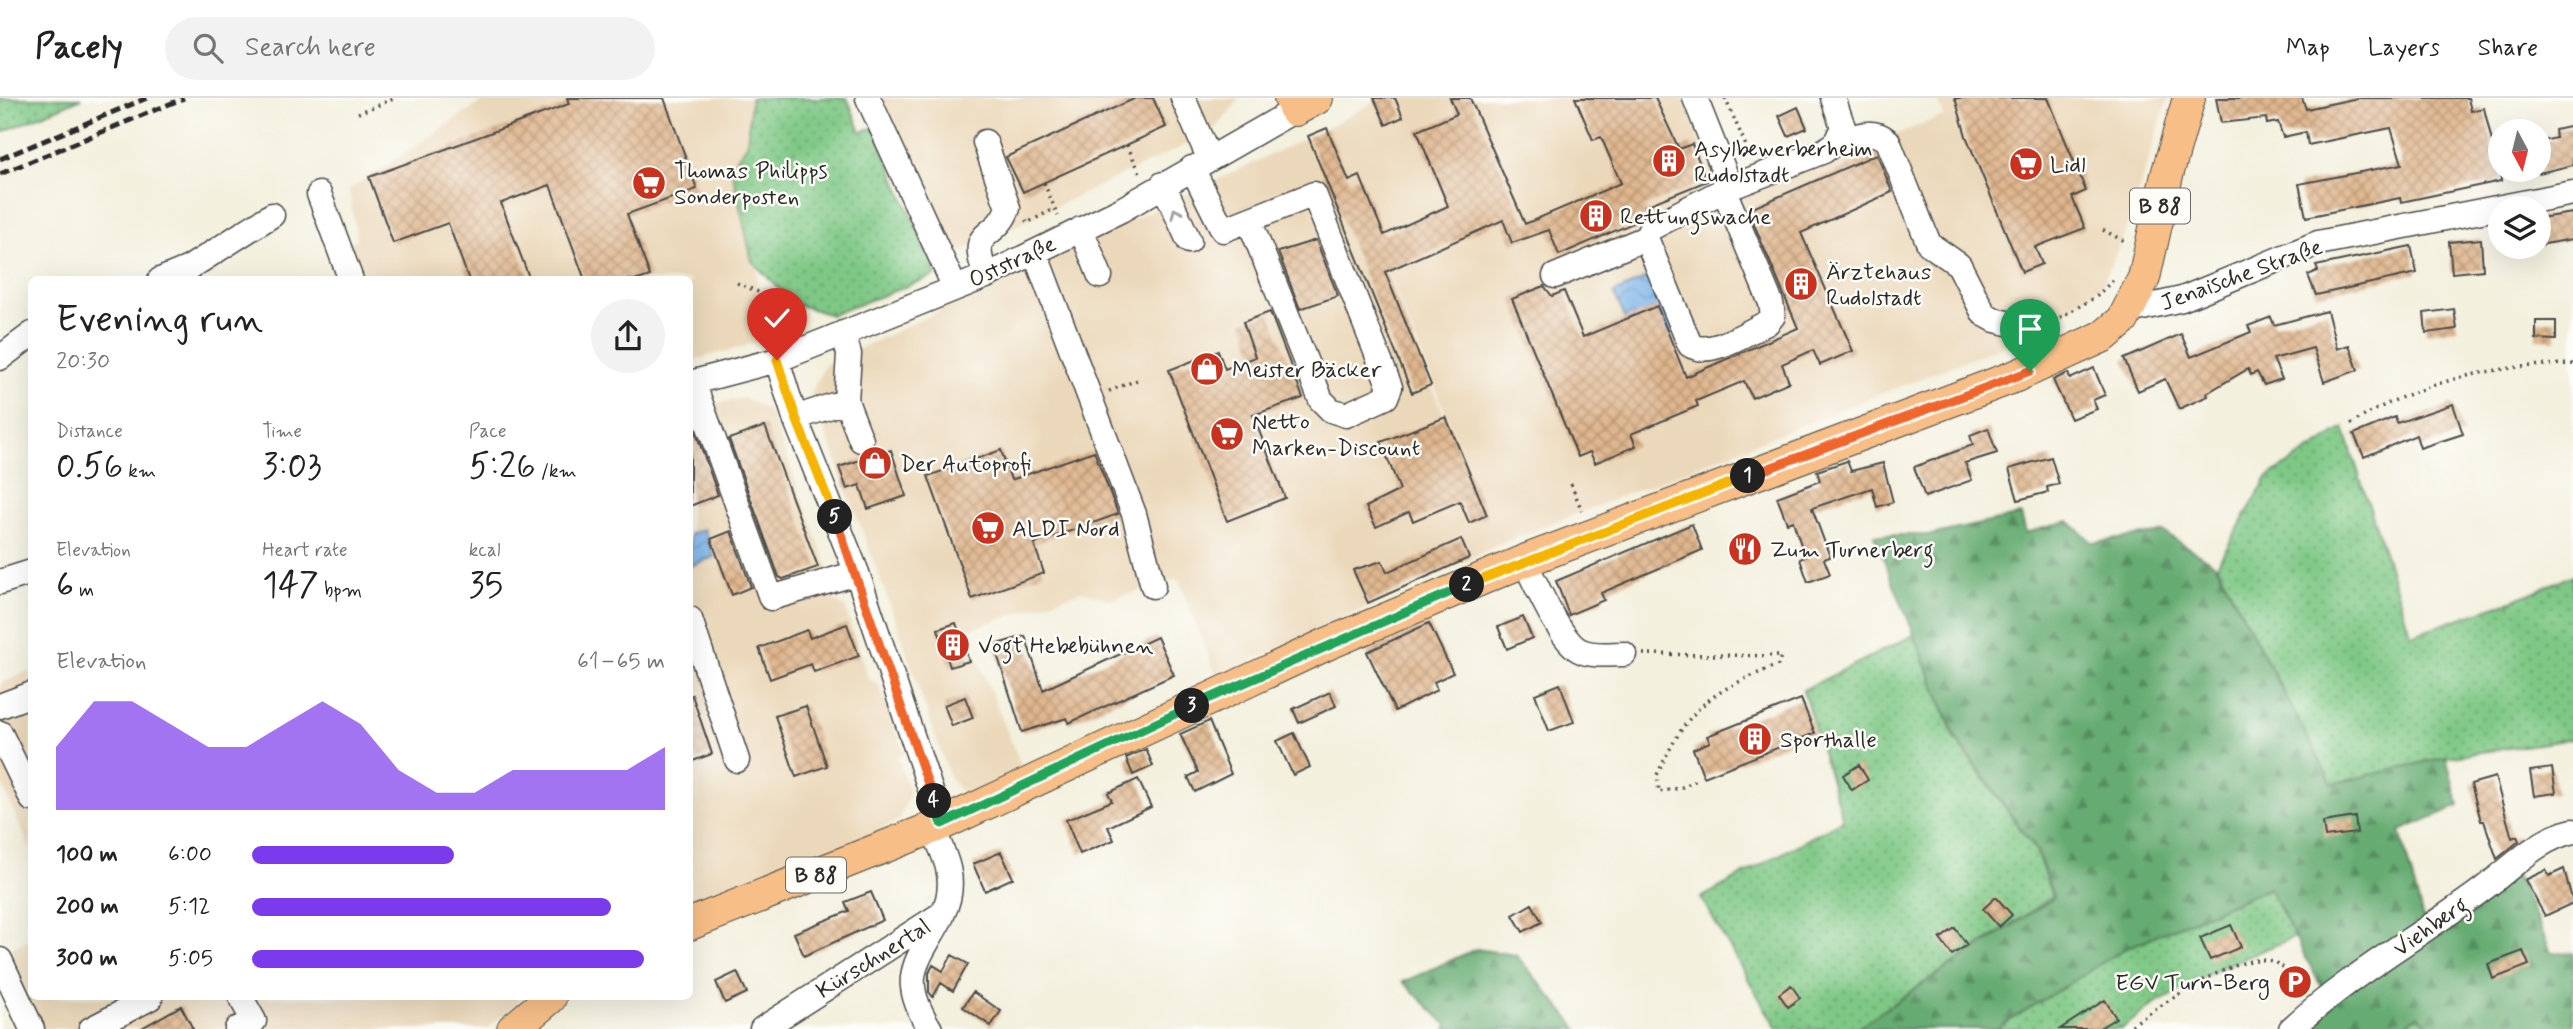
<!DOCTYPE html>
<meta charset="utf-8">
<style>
:root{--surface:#fff;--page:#f2f2f2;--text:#222;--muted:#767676;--line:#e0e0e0;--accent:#7c3aed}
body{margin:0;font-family:Mynerve,sans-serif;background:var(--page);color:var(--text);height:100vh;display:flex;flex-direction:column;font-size:26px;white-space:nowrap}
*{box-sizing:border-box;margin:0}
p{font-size:23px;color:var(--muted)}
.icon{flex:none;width:38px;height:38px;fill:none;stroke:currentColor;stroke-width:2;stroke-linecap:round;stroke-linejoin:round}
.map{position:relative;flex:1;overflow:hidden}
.drawer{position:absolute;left:28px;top:178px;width:665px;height:724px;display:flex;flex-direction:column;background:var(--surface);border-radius:10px;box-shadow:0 7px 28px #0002}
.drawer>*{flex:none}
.needle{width:46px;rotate:173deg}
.controls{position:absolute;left:2488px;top:21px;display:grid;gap:14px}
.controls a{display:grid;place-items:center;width:63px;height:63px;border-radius:50%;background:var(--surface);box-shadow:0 7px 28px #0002;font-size:35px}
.pin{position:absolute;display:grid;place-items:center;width:60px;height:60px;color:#fff;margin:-72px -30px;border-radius:50% 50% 50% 0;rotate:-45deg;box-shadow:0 0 7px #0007}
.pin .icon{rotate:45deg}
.km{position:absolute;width:35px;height:35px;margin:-18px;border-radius:50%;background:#222;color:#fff;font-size:19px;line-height:35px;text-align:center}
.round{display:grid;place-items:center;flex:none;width:74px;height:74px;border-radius:37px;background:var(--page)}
.head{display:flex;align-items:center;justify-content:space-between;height:119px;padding:0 28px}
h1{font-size:38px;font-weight:600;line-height:52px}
.figures{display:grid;grid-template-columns:repeat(3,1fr);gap:10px;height:119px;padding:7px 28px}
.figures div{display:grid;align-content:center}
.figures b{font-size:35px;font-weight:600}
.figures small{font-size:19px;font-weight:400}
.figures p{font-size:19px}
.chart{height:196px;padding:14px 28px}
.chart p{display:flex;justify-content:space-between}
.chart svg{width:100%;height:126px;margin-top:7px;fill:var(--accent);opacity:.7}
ul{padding:0 28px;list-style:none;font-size:23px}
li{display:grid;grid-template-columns:112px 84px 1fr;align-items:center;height:52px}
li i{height:18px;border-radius:9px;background:var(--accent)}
header{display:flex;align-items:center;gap:42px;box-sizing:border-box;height:98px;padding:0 35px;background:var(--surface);border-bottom:2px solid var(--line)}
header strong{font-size:33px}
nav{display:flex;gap:38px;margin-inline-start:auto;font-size:24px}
.search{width:490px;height:63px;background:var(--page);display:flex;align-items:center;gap:18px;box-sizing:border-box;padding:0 24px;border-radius:38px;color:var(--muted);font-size:26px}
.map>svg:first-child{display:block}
</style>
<header>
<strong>Pacely</strong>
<div class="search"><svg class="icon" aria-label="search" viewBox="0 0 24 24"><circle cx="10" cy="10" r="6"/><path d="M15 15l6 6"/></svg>Search here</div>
<nav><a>Map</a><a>Layers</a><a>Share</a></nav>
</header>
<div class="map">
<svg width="2573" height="931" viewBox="0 0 2573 931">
<defs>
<pattern id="green-dots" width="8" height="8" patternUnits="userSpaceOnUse" patternTransform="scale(1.75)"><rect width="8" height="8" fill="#7ec885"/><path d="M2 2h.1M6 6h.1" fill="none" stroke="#67a36d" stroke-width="1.8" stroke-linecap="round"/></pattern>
<pattern id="forest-firs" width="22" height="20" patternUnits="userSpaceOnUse" patternTransform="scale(1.75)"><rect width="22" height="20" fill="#66ac72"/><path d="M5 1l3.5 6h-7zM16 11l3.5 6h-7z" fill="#548c5e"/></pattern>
<pattern id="water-waves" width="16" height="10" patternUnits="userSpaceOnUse" patternTransform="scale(1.75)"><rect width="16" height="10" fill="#7ab2ea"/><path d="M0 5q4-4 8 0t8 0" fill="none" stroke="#6491be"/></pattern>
<pattern id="building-cross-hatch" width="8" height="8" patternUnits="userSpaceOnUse" patternTransform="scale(1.75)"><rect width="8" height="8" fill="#e0b78f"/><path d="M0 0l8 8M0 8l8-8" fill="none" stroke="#b69575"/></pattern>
</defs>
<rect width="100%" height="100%" fill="#fdfcf7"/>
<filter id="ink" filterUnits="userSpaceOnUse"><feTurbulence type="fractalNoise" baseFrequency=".0143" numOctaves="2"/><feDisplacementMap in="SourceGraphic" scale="14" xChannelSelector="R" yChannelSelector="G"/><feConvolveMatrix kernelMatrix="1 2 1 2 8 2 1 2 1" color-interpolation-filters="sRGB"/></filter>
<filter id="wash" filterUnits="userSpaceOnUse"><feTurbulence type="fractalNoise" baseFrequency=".00686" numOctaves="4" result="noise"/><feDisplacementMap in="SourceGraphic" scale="28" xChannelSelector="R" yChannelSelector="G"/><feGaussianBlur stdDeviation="1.57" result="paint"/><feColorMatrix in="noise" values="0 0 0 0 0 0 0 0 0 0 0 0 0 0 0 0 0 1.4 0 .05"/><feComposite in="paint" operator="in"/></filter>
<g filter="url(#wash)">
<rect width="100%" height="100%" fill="#f3f0de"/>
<path fill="#ebd8ba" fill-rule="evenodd" d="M487,0H749L760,34L756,245L690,263V182H358L347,146L357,141L349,92Z
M882,0H1240L1213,34L951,158Z
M1381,0H1683L1723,102L1944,18L1938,0H2168L2124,137L2102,187L2036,235L1500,446L1217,580L1178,481L1110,502L1082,493L966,533L1023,672L973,694L962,695L949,678L896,524L811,295L825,267L1327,30ZM1361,114H1362L1490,421L1431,287Z
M744,300L770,314L828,470L830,500L845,509L868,580L879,587L905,656L897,658L910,695L899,722L867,739L690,805V311Z
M31,572V753L0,682V586Z
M31,841L32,900H523L487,931H40L4,853Z"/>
<path fill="url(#green-dots)" stroke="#547a58" stroke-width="2" d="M0,0H82L0,35Z
M751,0H847L861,34L874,29L936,177L831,217L793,205L752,163L731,68L747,47Z
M2344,330L2411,537L2514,502L2573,477V641L2446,659L2332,686L2217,467L2267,380Z
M1914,537L1955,641L2036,753L2052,799L1855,931H1777L1701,800L1843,722L1803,592Z
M2270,790L2295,839L2222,869L2152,908L2121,931H1996L2126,850Z
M2419,917L2431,931H2398Z"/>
<path fill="url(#forest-firs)" stroke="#486c4e" stroke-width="2" d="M2021,417L2026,435L2069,423L2093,445L2163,434L2216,467L2332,686L2446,659L2459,708L2400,733L2423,821L2514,771L2551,854L2573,855V931H2431L2419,917L2398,931H2304L2331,907L2269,790L2126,850L1996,931H1855L2054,800L2037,753L1956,640L1874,437H1931Z
M1476,851L1516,857L1578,931H1446L1448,928L1403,884Z"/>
<path fill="url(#water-waves)" stroke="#526e8a" stroke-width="2" d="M1653,177L1678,231L1638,249L1614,195Z
M704,431L714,459L690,468V436Z"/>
<g id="blocks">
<path fill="url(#building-cross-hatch)" d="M567,0H664L697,91L627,116L650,178L638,182H585L550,87L501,105L530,182H469L448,125L393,145L369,79L569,6Z
M1136,0H1153L1166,29L1023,94L1006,59Z
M1374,0H1395L1403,19L1386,27Z
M1450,0H1470L1525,126L1621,85L1601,39L1593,42L1575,0H1655L1679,51L1692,46L1707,83L1645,108L1648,115L1638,123L1559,157L1549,132L1512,145L1503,122L1385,174L1431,287L1412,295L1308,38L1327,30L1349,83L1360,78L1384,137L1448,108L1417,33L1457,16Z
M1955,0H2048L2086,93L2072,99L2085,130L2035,149L2042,166L2022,174L1966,38Z
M2216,0H2302L2306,11L2358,0H2468L2471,13L2484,10L2493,48L2498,47L2501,83L2401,104L2400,100L2306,119L2299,86L2402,66L2391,30L2308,47L2306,34L2283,39L2278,24L2267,26L2266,20L2221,25Z
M1798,9L1807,30L1788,38L1779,18Z
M2573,28V67L2539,75V44L2556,40L2555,32Z
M1877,56L1892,94L1801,135L1853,253L1820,267L1813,252L1782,266L1789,284L1752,300L1744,283L1696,303L1698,308L1631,336L1636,348L1595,365L1590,354L1578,359L1512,201L1544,188L1552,198L1564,193L1583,239L1657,208L1686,279L1798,230L1748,112Z
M2573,115V141L2539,147V120Z
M2481,141L2483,172L2452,175L2449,144Z
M1316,142L1338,198L1300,211L1278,154Z
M2411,148L2417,175L2316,197L2308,177L2318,173L2316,168Z
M2454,211L2457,231L2426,235L2424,215Z
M2327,213L2337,251L2349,247L2358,272L2324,284L2313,250L2273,261L2282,281L2264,287L2257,274L2251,277L2248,271L2207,295L2208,298L2179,311L2165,281L2138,293L2124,261L2181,236L2191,259L2251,234L2248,228L2271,219L2274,227Z
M1270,214L1303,300L1253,317L1285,400L1227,423L1169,272L1218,253L1225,271L1255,259L1243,224Z
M2536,223H2556V242L2536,241Z
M2094,270L2105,297L2093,302L2097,311L2071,321L2053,282L2068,275L2070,281Z
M2453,306L2463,336L2420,350L2416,337L2364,359L2354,336L2395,319L2397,325Z
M690,318L718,397L690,408Z
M1446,319L1487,417L1469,425L1460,403L1413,423L1409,414L1376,429L1366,409L1400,392L1381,344Z
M765,328L818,469L783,481L779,479L729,341Z
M1988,330L1997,355L1965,365L1972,382L1925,399L1914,369L1973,347L1970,337Z
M891,352L906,398L868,411L860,387L847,391L839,369Z
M1001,352L1011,382L1094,353L1118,416L1034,446L1044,475L972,501L928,378Z
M2051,359L2059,386L2047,389L2048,394L2018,402L2009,371Z
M1847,363L1851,373L1883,365L1893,404L1877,409L1872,390L1812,410L1830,459L1824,461L1830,476L1808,484L1800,461L1805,459L1793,423L1787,425L1777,399L1820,383L1817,373Z
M1692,426L1702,452L1601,495L1604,502L1569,517L1556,483Z
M731,433L751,489L732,497L711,441Z
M1461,441L1469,460L1368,505L1353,472L1382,463L1387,474Z
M1523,519L1532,540L1507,551L1498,529Z
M956,525L969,563L950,569L938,531Z
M1429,525L1453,575L1434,584L1437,592L1395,613L1367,554Z
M847,526L859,558L814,574L811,566L770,581L759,550L807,532L810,540Z
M1025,538L1043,592L1157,539L1174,577L1069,625L1067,620L1022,634L994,547Z
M1560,586L1574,624L1549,633L1535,596Z
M1330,594L1336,608L1299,625L1293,611Z
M692,597L712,656L690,664V598Z
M965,599L973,620L952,628L944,607Z
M1801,601L1815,635L1704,679L1693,651L1710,644L1707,638Z
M806,608L827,668L796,679L775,618Z
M1209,623L1231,676L1195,694L1188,679L1198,674L1180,636Z
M1294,635L1310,669L1293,677L1277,643Z
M1146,651L1153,668L1133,677L1126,660Z
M1859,667L1868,682L1852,692L1843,677Z
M2552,670L2556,695L2534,698L2530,673Z
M2495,679L2512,740L2517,738L2519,743L2497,761L2484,723H2481L2471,686Z
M1138,681L1151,709L1108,729L1114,742L1080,756L1066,722L1112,703L1108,695Z
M2355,719L2357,735L2325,739L2323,724Z
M1001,754L1013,780L985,793L973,766Z
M2564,771L2573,805L2545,818L2525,782L2546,772L2549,778Z
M871,794L883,822L804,858L794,835L849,813L845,804Z
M1996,799L2012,817L1999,829L1983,811Z
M1532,806L1542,824L1523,834L1513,817Z
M2231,827L2241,849L2210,862L2200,840Z
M1955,830L1967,847L1952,857L1940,841Z
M2523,853L2529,867L2493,881L2488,866Z
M952,857L968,866L953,893L941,885L933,899L929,894V875L933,867L943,873Z
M737,874L747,895L725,905L716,884Z
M1791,887L1800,900L1788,909L1779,896Z
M973,894L1001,913L991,928L963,909Z
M2105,902L2116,920L2098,931H2060Z
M181,908L193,931H140Z"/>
</g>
</g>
<g filter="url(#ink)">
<use href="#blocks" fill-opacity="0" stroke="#494946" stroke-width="2"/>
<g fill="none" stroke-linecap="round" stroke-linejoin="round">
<g stroke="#494946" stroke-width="27">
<path id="minor" d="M868,0L955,190
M1183,0L1209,60
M1695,0L1726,78L1724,92L1824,53L1836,44L1843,29L1833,0
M985,44L1008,110C995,145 967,127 986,178
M1836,44C1855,39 1872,29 1888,43L1929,146L1959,167L1984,216L1995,222L2034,232L2050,264
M1192,70L1223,132L1314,96L1390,289L1386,299L1346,317L1331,312L1321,302L1249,122
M1163,86L1189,143
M1724,92L1771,205L1773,218L1767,225C1747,234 1710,260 1690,247L1646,140L1651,130Z
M319,96L351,182
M1081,131L1100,178
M1035,155L1134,416L1153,488
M1555,178L1646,140
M160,182L189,170L272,117
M2129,213L2182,201L2318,145L2573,95
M843,235L849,256L846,303
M0,260L32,236
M777,262L795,320L857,475L942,726
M693,284L771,500L857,475
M690,285L777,262L986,178L1121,112L1295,12
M795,320L846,303L861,342
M1524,463C1536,485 1559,541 1579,552C1592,559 1610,556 1624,556
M0,484L32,474
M690,521L737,662
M0,608L32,596
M0,635L32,701
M0,862L32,931
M91,931L150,900
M237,931L254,923L241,900
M762,931L943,815C958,784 946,759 932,730
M930,931C897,878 917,865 942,818
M2291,931C2349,877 2420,838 2483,791C2512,770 2537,741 2573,733"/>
</g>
<g stroke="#494946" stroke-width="34">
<path id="major" d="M1290,0L1295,12L1317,0
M690,826L942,726L1327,546L1524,463L2016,278L2104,238L2123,222L2144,180L2167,77L2189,0
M513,931L550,900"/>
</g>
<path stroke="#494946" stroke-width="3.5" stroke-dasharray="2 5" stroke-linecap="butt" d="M1725,0L1751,59
M358,15L396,0
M1127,47L1141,77
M1044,85L1058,118
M1026,122L1027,125L1054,111
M2103,132L2126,144
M737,185L777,202L799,230
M2054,223L2097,198L2113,182
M1109,293L1140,281
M2351,326C2420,283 2492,267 2573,266
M1571,386L1582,413
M1643,556L1781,558L1778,567C1708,595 1689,608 1657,677L1659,694L1680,690L1699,681
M2126,931C2155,911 2233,857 2267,862C2284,865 2293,881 2303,893"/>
<use href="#minor" stroke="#fff" stroke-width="24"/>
<use href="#major" stroke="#f7be87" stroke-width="32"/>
<path stroke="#2b2b2b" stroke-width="5" stroke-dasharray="10 5" stroke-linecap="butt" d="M0,61L147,0
M0,76L184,0"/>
</g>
<defs><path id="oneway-chevron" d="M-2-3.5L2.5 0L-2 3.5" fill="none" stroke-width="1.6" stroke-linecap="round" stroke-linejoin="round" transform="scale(1.75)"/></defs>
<use stroke="#a0a0a0" href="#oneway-chevron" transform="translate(1176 115) rotate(-115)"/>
</g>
<g fill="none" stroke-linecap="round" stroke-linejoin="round" filter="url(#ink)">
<g stroke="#fff" stroke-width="14">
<path id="split-1" d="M1748,378L2030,273"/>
</g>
<g stroke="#fff" stroke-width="14">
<path id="split-2" d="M1467,487L1748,378"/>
</g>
<g stroke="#fff" stroke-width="14">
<path id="split-3" d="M1192,608L1467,487"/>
</g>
<g stroke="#fff" stroke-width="14">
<path id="split-4" d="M934,703L942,726L1192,608"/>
</g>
<g stroke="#fff" stroke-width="14">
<path id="split-5" d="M835,419L934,703"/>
</g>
<g stroke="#fff" stroke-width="14">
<path id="split-6" d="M777,262L796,320L835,419"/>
</g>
<use href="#split-1" stroke="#f0652b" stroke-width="9"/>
<use href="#split-2" stroke="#f5b400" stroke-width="9"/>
<use href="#split-3" stroke="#22a559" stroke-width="9"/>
<use href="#split-4" stroke="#22a559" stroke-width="9"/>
<use href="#split-5" stroke="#f0652b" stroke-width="9"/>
<use href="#split-6" stroke="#f5b400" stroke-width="9"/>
</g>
<defs>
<g id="building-disc" transform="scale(1.75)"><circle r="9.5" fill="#c8321e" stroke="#fdfcf7"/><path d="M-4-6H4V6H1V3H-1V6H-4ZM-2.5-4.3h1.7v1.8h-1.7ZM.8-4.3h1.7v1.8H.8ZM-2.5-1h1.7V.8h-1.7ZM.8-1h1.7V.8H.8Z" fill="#fff"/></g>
<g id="supermarket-disc" transform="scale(1.75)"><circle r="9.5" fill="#c8321e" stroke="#fdfcf7"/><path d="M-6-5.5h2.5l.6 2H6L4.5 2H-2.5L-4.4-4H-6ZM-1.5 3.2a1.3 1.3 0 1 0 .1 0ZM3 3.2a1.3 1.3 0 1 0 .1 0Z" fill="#fff"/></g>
<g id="shop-disc" transform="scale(1.75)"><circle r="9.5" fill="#c8321e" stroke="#fdfcf7"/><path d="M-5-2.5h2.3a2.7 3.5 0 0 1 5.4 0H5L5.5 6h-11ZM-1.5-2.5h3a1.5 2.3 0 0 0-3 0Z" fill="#fff"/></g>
<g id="restaurant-disc" transform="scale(1.75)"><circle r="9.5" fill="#c8321e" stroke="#fdfcf7"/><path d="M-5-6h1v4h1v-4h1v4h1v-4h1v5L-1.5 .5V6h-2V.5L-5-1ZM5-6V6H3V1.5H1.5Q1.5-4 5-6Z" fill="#fff"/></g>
<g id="parking-disc" transform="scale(1.75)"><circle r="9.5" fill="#c8321e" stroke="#fdfcf7"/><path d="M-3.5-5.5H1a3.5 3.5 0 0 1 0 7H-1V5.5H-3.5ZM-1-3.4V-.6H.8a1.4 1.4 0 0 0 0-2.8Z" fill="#fff"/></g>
</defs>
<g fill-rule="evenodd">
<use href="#building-disc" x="1669" y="63"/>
<use href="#supermarket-disc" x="2026" y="66"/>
<use href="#supermarket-disc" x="649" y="85"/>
<use href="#building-disc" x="1596" y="118"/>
<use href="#building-disc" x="1801" y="186"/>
<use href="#shop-disc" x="1207" y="271"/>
<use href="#supermarket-disc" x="1227" y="336"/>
<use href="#shop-disc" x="875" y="365"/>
<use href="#supermarket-disc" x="988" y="430"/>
<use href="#restaurant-disc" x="1745" y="451"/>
<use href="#building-disc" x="953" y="547"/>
<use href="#building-disc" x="1755" y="641"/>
<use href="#parking-disc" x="2295" y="884"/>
</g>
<g text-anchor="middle" stroke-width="5" stroke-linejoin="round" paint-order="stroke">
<g fill="#fdfcf7" stroke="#6a6a68" stroke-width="2">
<rect x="2130" y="90.5" width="60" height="35" rx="5"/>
<rect x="786" y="759.5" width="60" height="35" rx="5"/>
</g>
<g font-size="21" font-weight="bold" fill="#2b2b2b">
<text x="2160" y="115">B 88</text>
<text x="816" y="784">B 88</text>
</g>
<g font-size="23" fill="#2b2b2b" stroke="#fdfcf7" text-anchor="start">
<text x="1694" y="58">Asylbewerberheim<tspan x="1694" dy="26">Rudolstadt</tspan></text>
<text x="2050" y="74">Lidl</text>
<text x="674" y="80">Thomas Philipps<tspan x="674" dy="26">Sonderposten</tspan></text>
<text x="1620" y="126">Rettungswache</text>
<text x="1826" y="181">Ärztehaus<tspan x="1826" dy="26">Rudolstadt</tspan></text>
<text x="1232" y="279">Meister Bäcker</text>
<text x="1252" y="331">Netto<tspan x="1252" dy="26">Marken-Discount</tspan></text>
<text x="900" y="373">Der Autoprofi</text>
<text x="1012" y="438">ALDI Nord</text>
<text x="1770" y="459">Zum Turnerberg</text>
<text x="978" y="555">Vogt Hebebühnen</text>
<text x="1780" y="649">Sporthalle</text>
<text x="2270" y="892" text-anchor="end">EGV Turn-Berg</text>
</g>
<g font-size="23" fill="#2b2b2b" stroke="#fdfcf7">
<text transform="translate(1012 163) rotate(-25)" y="8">Oststraße</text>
<text transform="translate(2241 176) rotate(-20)" y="8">Jenaische Straße</text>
<text transform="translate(2430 828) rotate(-35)" y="8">Viehberg</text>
<text transform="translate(873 860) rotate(-32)" y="8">Kürschnertal</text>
</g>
</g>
</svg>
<div class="controls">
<a><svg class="needle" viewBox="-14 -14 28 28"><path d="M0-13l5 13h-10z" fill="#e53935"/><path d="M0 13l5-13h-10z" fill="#767676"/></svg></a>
<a><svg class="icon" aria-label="layers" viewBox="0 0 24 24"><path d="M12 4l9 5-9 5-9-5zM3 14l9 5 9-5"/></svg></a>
</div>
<div class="pin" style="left:2030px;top:273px;background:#1e9e55"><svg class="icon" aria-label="arrive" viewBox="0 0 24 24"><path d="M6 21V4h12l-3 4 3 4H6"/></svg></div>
<div class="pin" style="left:777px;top:262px;background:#d93025"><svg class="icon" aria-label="check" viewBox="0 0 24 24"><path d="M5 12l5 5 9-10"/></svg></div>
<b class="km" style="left:1748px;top:378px">1</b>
<b class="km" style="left:1467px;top:487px">2</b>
<b class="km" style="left:1192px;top:608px">3</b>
<b class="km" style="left:934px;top:703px">4</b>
<b class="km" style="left:835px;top:419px">5</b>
<section class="drawer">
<div class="head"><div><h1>Evening run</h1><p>20:30</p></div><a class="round"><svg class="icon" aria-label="share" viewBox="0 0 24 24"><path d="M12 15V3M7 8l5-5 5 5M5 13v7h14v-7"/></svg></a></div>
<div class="figures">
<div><p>Distance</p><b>0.56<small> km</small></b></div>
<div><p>Time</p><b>3:03</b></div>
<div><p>Pace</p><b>5:26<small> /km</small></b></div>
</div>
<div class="figures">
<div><p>Elevation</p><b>6<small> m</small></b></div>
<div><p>Heart rate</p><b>147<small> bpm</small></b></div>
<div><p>kcal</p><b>35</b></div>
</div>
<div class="chart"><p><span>Elevation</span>61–65 m</p>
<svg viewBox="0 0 160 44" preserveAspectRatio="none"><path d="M0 44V22L10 6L20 6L30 14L40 22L50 22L60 14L70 6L80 14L90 30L100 38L110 38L120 30L130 30L140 30L150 30L160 22V44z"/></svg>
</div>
<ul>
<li><b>100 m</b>6:00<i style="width:49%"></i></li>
<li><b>200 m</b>5:12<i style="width:87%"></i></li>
<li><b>300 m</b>5:05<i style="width:95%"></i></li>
</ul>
</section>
</div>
